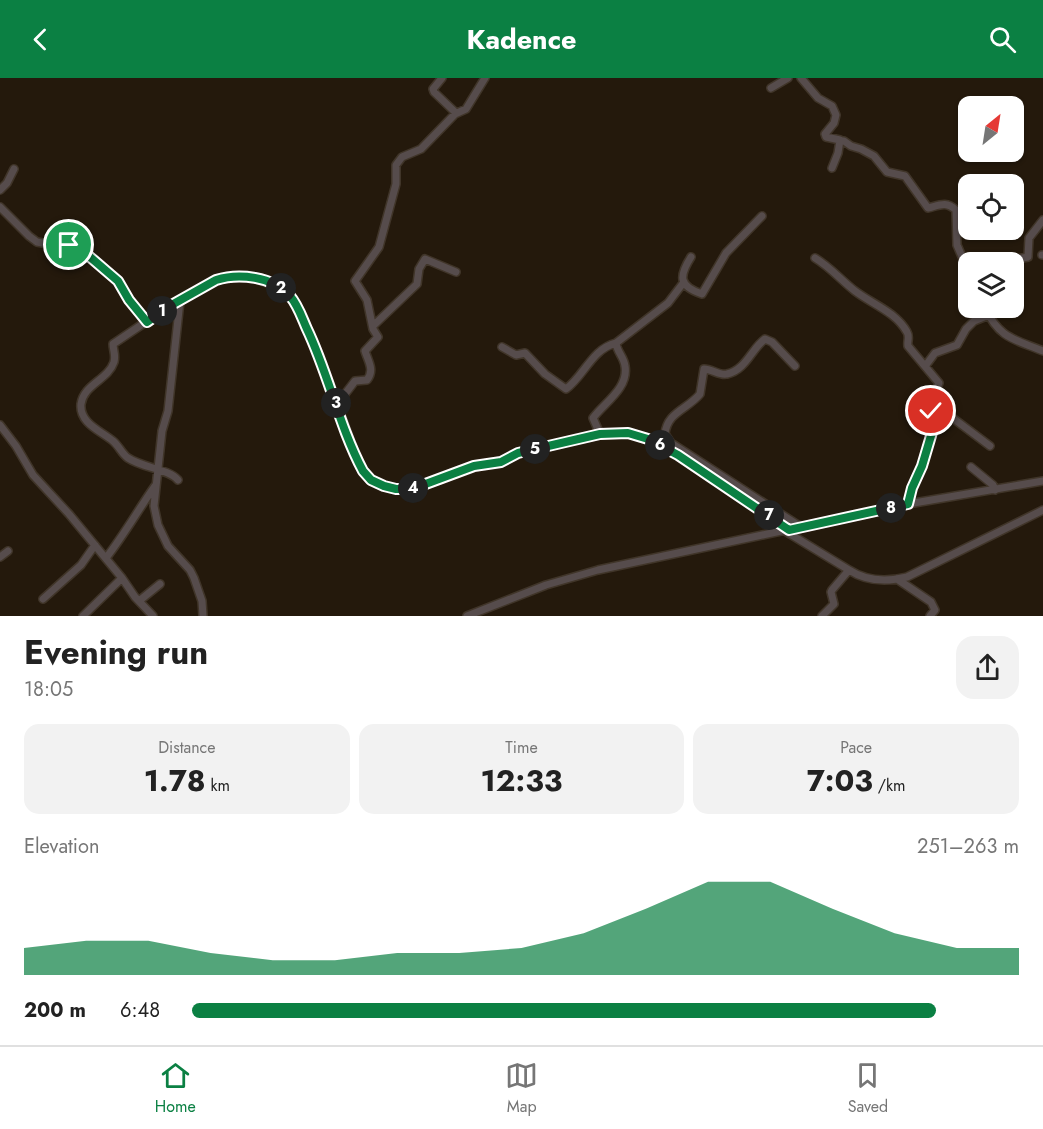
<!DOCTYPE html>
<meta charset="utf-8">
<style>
:root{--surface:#fff;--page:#f2f2f2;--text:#222;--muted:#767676;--line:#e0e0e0;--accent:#0b8043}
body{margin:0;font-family:Jost,sans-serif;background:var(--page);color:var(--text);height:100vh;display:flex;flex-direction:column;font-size:22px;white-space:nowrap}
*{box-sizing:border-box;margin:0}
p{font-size:20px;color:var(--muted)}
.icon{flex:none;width:33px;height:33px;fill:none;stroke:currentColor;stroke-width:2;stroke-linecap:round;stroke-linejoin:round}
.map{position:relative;height:538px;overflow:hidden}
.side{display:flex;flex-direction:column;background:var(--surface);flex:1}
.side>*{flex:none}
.needle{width:39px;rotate:30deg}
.buttons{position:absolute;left:958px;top:18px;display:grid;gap:12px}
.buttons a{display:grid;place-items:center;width:66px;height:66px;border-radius:12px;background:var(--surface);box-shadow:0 2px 4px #0004;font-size:30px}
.pin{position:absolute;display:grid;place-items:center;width:51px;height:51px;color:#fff;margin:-26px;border:3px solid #fff;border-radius:50%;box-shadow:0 2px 6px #0007}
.km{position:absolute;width:30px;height:30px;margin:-15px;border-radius:50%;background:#222;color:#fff;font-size:16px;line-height:30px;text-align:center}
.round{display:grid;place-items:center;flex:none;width:63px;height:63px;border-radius:18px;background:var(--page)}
.summary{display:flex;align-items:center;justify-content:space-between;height:102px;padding:0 24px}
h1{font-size:33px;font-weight:700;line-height:45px}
.figures{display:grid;grid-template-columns:repeat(3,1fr);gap:9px;height:102px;padding:6px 24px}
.figures div{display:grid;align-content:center;border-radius:15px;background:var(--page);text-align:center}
.figures b{font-size:30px;font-weight:700}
.figures small{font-size:16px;font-weight:400}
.figures p{font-size:16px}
.chart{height:168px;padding:12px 24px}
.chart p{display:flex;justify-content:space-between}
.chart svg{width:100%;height:108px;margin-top:6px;fill:var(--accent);opacity:.7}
ul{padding:0 24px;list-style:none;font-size:20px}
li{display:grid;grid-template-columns:96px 72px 1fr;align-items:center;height:45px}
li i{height:15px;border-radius:8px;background:var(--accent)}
header{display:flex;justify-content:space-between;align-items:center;height:78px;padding:0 24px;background:var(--accent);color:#fff;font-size:27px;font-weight:700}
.tab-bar{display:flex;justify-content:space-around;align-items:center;height:84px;border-top:2px solid var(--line);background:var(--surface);font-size:16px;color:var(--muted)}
.tab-bar a{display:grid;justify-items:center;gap:3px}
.tab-bar .active{color:var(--accent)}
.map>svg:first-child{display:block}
</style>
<header><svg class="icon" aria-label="back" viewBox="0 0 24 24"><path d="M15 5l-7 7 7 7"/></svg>Kadence<svg class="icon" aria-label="search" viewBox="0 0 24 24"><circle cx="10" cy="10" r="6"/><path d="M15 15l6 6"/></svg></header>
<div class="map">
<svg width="1043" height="538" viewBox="0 0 1043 538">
<rect width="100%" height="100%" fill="#24190c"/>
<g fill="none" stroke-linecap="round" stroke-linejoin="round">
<g stroke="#403529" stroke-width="10">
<path id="minor" d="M442,0L433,11L434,14L456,35
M801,0L818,20L832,28L836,37L834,45L825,56L826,59L840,62L838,75L832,90
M771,10L788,0
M840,63H844L851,68L861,71L874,78L887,94L905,98L928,130C940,127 946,123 956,132L957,167L969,195
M0,112L7,105L14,91
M0,129L29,158L37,164L53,167H69L95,183L118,203L129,222L147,244
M1042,177H1043
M691,179C679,198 678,208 702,216L726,175L762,138
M815,180C830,189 841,202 855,213C872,226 896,234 907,254C910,259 907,263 908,268L939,305L929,328L936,341L922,388L912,410L908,426
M1009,184L1017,181L1028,179L1029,160L1043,142
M180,223L168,333L162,353L154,428L158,447L168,468L190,492L194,500L202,523L203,538
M985,230C1000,261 1014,261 1043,273
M374,247L417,206L419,191L425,181L456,194
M502,269L516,277L525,275L545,296L566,311C584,298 592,271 616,265
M926,287L935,275L957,267L966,251L974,243L989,237
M795,288L772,264L765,261C752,270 746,292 727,296C720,298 712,291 704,291L700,316C688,331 667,334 665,356L671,365L801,449
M334,320L345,316L355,303L367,302C375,292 368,283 365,273L378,259L373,251L367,222L355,203L379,169L396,106V87L402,79L421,71L455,36L466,31L485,0
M935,338L940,333L946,335L990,368
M0,347L16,368L33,397L69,436L122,500
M600,356L593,340C604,325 629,310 625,288C624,279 617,274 616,265L668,225L684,204
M971,389L993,407L995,412
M178,402C169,391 143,390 128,380C122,376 119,368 113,363C101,353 79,345 81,326C84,306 108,302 114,284C116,277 113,272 113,266L168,229L216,202L235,198L251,199L276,208L286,214L295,224L319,276L358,384L366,397L377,405L396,411H412L474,388L501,384L514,377L526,373L600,356L628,355L648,361L678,377L789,452
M785,453L849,492L832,512L831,514L834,526L822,538
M0,479L8,473
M106,480C124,457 138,432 155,408
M849,492C866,503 887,504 907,499L1043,432
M897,501L931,524L935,532L930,538
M43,521L81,487L95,467
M139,523L160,506
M83,538L122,500L135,519L153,538
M467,538L546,507L598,492L908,426L1043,403"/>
</g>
<use href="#minor" stroke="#564c4c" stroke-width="7"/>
</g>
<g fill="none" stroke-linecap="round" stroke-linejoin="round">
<g stroke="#fff" stroke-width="12">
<path id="route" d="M69,167L90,179L118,203L129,222L147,244L168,229L216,202C238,195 273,198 290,218C298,227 302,240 307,251C329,297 339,348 363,393L371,402L384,408L396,411H412L474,388L501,384L518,375L600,356L628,355L648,361L678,377L789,452L908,426L912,410L922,388L936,341L931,333"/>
</g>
<use href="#route" stroke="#0b8043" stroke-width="8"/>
</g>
</svg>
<div class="buttons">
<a><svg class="needle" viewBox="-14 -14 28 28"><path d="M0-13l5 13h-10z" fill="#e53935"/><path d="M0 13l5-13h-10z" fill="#767676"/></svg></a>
<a><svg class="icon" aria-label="locate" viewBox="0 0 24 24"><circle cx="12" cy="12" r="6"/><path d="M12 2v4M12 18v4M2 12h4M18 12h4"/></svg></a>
<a><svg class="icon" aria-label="layers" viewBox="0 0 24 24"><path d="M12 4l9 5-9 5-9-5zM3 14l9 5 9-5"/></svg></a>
</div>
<div class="pin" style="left:69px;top:167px;background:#1e9e55"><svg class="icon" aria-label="arrive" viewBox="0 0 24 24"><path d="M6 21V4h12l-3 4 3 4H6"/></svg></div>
<div class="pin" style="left:931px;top:333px;background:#d93025"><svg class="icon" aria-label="check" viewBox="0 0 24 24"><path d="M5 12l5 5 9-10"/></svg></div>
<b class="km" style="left:162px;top:233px">1</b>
<b class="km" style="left:281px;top:210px">2</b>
<b class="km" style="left:336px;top:325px">3</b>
<b class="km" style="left:413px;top:410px">4</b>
<b class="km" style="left:535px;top:371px">5</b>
<b class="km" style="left:660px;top:367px">6</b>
<b class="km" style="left:769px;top:437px">7</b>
<b class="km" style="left:891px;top:430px">8</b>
</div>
<section class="side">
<div class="summary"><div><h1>Evening run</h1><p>18:05</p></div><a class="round"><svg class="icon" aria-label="share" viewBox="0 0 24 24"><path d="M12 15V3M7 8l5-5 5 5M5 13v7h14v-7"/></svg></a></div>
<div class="figures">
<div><p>Distance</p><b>1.78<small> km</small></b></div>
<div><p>Time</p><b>12:33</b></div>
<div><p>Pace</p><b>7:03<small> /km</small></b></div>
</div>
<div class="chart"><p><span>Elevation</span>251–263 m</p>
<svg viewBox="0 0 160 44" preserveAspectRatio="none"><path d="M0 44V33L10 30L20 30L30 35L40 38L50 38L60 35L70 35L80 33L90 27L100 17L110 6L120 6L130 17L140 27L150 33L160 33V44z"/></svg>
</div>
<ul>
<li><b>200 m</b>6:48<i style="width:90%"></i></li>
</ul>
</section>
<nav class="tab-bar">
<a class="active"><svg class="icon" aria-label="home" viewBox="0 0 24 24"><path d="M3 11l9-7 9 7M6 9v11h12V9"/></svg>Home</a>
<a><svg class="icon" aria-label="map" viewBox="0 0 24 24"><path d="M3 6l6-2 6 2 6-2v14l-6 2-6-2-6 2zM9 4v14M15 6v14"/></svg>Map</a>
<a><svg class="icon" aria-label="saved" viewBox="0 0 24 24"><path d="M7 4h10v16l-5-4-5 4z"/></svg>Saved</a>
</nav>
